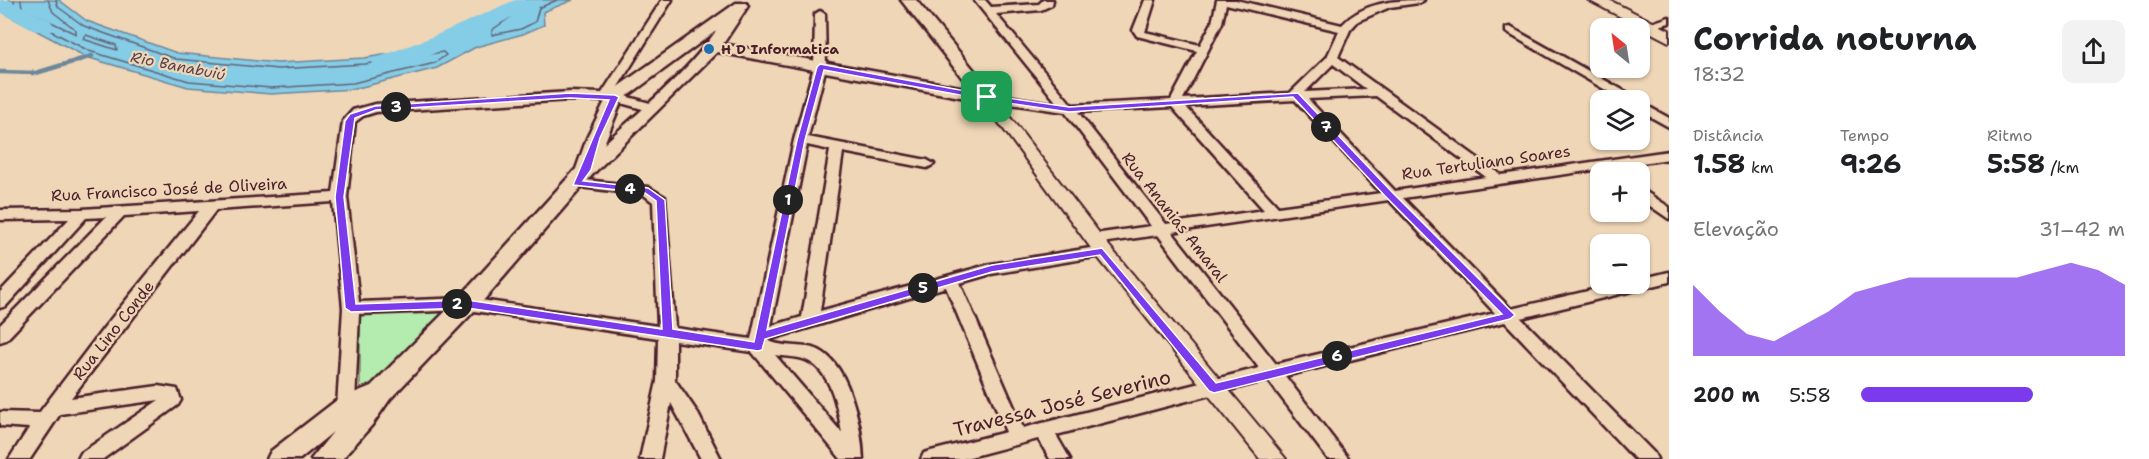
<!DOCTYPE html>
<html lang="pt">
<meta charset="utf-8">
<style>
:root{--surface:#fff;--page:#f2f2f2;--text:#202124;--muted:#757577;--accent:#7c3aed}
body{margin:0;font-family:"Shantell Sans",sans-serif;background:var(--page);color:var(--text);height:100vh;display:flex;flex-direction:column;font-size:22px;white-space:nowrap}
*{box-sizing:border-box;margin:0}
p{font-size:20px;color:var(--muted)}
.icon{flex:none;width:33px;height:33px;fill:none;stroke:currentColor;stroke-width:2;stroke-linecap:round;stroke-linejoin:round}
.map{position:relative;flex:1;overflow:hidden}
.sheet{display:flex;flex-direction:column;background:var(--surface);width:480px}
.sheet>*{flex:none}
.needle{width:39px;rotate:330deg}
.fabs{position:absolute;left:1590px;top:18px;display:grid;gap:12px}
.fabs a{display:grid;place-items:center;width:60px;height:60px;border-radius:12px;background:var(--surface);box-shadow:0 2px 4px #0004;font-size:30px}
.pin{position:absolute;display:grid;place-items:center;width:51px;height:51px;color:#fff;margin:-26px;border-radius:12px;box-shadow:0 3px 9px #0006}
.km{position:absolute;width:30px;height:30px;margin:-15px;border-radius:50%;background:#222;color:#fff;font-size:16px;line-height:30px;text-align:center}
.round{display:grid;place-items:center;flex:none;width:63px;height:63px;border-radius:12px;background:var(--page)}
.headline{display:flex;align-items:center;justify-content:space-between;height:102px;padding:0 24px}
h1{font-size:33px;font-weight:700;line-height:45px}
.figures{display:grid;grid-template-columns:repeat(3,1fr);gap:9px;height:102px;padding:6px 24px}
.figures div{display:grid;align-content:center}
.figures b{font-size:26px;font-weight:700}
.figures small{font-size:16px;font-weight:400}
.figures p{font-size:16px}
.chart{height:168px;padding:12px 24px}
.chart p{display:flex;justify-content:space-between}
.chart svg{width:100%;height:108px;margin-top:6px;fill:var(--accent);opacity:.7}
ul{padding:0 24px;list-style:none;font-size:20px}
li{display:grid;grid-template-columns:96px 72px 1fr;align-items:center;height:45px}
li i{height:15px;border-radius:8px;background:var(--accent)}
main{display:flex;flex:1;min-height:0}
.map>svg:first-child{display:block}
</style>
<main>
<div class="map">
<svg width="1669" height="459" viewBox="0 0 1669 459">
<rect width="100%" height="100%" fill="#efd6b6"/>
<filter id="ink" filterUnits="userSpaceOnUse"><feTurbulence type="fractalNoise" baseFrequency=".0167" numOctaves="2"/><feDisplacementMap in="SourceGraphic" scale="12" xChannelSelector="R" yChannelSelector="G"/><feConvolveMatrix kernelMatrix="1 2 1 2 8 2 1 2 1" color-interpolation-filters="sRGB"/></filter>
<g filter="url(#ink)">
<path fill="#b4ebae" stroke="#7f856c" stroke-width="1.5" d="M450,309L372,391L360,390V315Z"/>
<path fill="#85cce6" stroke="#6d879b" stroke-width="1.5" d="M8,0H59L87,21L177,53L278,63L364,58L440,46L491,24L526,0H573L543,12L544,25L523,34L476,47L437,68L354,89L271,94L188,87L86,57L7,15Z"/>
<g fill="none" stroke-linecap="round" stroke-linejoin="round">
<path stroke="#626476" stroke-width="1.5" d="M14,0L15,12L89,51L189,81L271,88L353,83L435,63L446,55L443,52L365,64L278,69L176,59L84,26L58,7L56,0
M21,0L22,8L76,34V30L53,12L48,0
M528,0L525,7L492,30V35L521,29L535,22L539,8L557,0
M86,35L116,45L117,50L83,39Z"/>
<path stroke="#6d879b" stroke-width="4.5" d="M0,72L36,73L92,56"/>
<path fill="#85cce6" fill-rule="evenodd" d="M0,0H9L51,21L54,26L51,31H35L0,12Z
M515,0H543L539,4C509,18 403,75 376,68L372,63L376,58L432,37Z"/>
<g stroke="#4a1f2b" stroke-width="5">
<path id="minor" d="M662,0H672L614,93L657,105V111L653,112L614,101L570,100L376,112L363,116L355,122L347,197L359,302L467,298L658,326L653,202L644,195L572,186L570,183L577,179L648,187L665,197L675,328L751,339L794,140L814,67L815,14L820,11L825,14L826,67L808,137L927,160L934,164L927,168L843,152L820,311L991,264L1103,246L1108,247L1111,251L1108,255L991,274L960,283L1023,428L1259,368L1158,235L1094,244L1089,242L1086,239L1089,236L1094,234L1151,226L1065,112L983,100V94L987,93L1058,104L974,0H985L991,7L1039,4L1043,0H1053L1052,5L1041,10L996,14L1072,105L1171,100L1197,51L1137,36L1133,30L1145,0H1155L1145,32L1200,45L1212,23L1217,0H1236L1342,25C1363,2 1395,0 1424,0L1419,3L1390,7L1358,21L1350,30L1338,57L1501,175L1669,151V159L1403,198L1511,309L1618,284H1640V279L1669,272V282L1521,318L1654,453L1657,459H1635L1505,322L1285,376L1349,459H1328L1268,380L1056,435L1070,459H1050L1038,439L962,459H921L924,453L931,451L1006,432L946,287L768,340C777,347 800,345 813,348C849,358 862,428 863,459H841L752,352L675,341V380L697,412L721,459H701L671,403L660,459H640L657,381L658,338L467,310L359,314L355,403L362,411L360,416L353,418L339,412L337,407L343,308L333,202L216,210L71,398L158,386L177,389L181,400L178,405L103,459H78L81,453L159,400L60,414L30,459H9L29,428L0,426V412L39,413L106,325L199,211L124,216L6,340L0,342V325L106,217L86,218L6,306L0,308V292L69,219L0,220V210L82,209L333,193L343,121L353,110L375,104L570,92L602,93ZM1226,4L1339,31L1327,57L1290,93L1183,99L1222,23ZM1333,64L1366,89L1305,92ZM1376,96L1486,177L1395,191L1308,99ZM1295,100L1381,193L1278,207L1185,106ZM1172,107L1264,210L1166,224L1078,112ZM807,145L830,150L802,317L771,326ZM1389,200L1495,313L1276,364L1172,232ZM775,355C785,357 799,356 808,361C832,373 838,410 842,433Z
M1669,17V23L1649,29L1643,26Z
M1510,27L1635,97L1637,100H1623L1506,32V28Z
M1640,102L1669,118V127L1640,111Z
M1640,188L1669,207V219L1640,199Z"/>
</g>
<g stroke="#4a1f2b" stroke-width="4">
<path id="tertiary" d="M987,93L992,94L1110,247L1286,459H1260L1096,255L980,97Z"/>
</g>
<g stroke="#4a1f2b" stroke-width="5">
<path id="secondary" d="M901,0H916L993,93L996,97L993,101L987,102L717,52L593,174L475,310L390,399L372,425L342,459H311L333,432L300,459H267L271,451L337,400L371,386L459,298L576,169L587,138L609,93L736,3H746L748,6L723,44L971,89ZM716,31C686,74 642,109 604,144L622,100Z"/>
</g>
<g stroke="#4a1f2b" stroke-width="4">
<path id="primary" d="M1588,0H1609L1669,30V42Z"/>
</g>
<use href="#minor" fill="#efd6b6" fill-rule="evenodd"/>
<use href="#tertiary" fill="#efd6b6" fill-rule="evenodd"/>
<use href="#secondary" fill="#efd6b6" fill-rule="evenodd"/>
<use href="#primary" fill="#efd6b6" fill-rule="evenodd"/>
</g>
</g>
<path fill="#7c3aed" stroke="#fff" stroke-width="1.5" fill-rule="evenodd" d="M820,64L987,95L1069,107L1298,93L1392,192L1515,315L1510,319L1214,393L1209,391L1100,255L992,272L765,339L762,350L758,351L467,308L351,312L345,308L335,197L345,121L350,114L375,106L570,93L615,95L619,97L600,138L591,170L583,181L648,188L665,200L673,329L754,342L797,140L817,67ZM824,70L987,100L1069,112L1293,97L1385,196L1502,314L1216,383L1102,248L992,265L767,330L805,140ZM570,98L609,100L573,185L645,193L656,201L662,329L467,300L356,304L344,197L355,118L376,110Z"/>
<circle fill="#1f6fb2" stroke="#efd6b6" stroke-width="2" cx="709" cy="49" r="6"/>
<g text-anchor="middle" stroke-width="4.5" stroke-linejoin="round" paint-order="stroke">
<g font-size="14" font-weight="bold" fill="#4a1f2b" stroke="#efd6b6" text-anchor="start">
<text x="721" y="54">H D Informatica</text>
</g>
<g font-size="15" font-style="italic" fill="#564250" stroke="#efd6b6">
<text transform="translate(178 66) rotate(11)" y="5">Rio Banabuiú</text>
</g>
<g font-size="16" fill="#4a1f2b" stroke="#efd6b6">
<text transform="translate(1486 162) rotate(-8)" y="6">Rua Tertuliano Soares</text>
<text transform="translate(169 189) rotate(-3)" y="6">Rua Francisco José de Oliveira</text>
<text transform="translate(1175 217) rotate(52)" y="6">Rua Ananias Amaral</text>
<text transform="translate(113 330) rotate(-52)" y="6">Rua Lino Conde</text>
</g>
<g font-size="20" fill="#4a1f2b" stroke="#efd6b6">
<text transform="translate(1062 403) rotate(-14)" y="7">Travessa José Severino</text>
</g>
</g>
</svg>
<div class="fabs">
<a><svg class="needle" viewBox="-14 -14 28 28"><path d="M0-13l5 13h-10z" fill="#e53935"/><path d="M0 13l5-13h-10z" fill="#757577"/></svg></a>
<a><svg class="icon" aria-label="layers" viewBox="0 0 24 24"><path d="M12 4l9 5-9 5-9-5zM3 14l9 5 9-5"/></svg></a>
<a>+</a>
<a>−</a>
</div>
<div class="pin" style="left:987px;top:97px;background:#1e9e55"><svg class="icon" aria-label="arrive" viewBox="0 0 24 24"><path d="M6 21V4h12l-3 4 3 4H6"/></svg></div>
<b class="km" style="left:788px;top:200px">1</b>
<b class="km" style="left:457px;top:304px">2</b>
<b class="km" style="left:396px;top:107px">3</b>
<b class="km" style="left:630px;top:189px">4</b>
<b class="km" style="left:923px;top:288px">5</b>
<b class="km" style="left:1337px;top:356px">6</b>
<b class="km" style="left:1326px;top:127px">7</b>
</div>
<section class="sheet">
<div class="headline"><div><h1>Corrida noturna</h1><p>18:32</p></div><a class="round"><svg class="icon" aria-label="share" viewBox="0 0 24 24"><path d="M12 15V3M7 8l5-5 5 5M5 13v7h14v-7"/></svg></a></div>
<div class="figures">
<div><p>Distância</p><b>1.58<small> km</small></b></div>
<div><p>Tempo</p><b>9:26</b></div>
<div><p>Ritmo</p><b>5:58<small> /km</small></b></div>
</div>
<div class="chart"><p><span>Elevação</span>31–42 m</p>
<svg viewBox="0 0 160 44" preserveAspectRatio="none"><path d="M0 44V15L10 26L20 35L30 38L40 32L50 26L60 18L70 15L80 12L90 12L100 12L110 12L120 12L130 9L140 6L150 9L160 15V44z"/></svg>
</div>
<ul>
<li><b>200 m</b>5:58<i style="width:65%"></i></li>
</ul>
</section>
</main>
